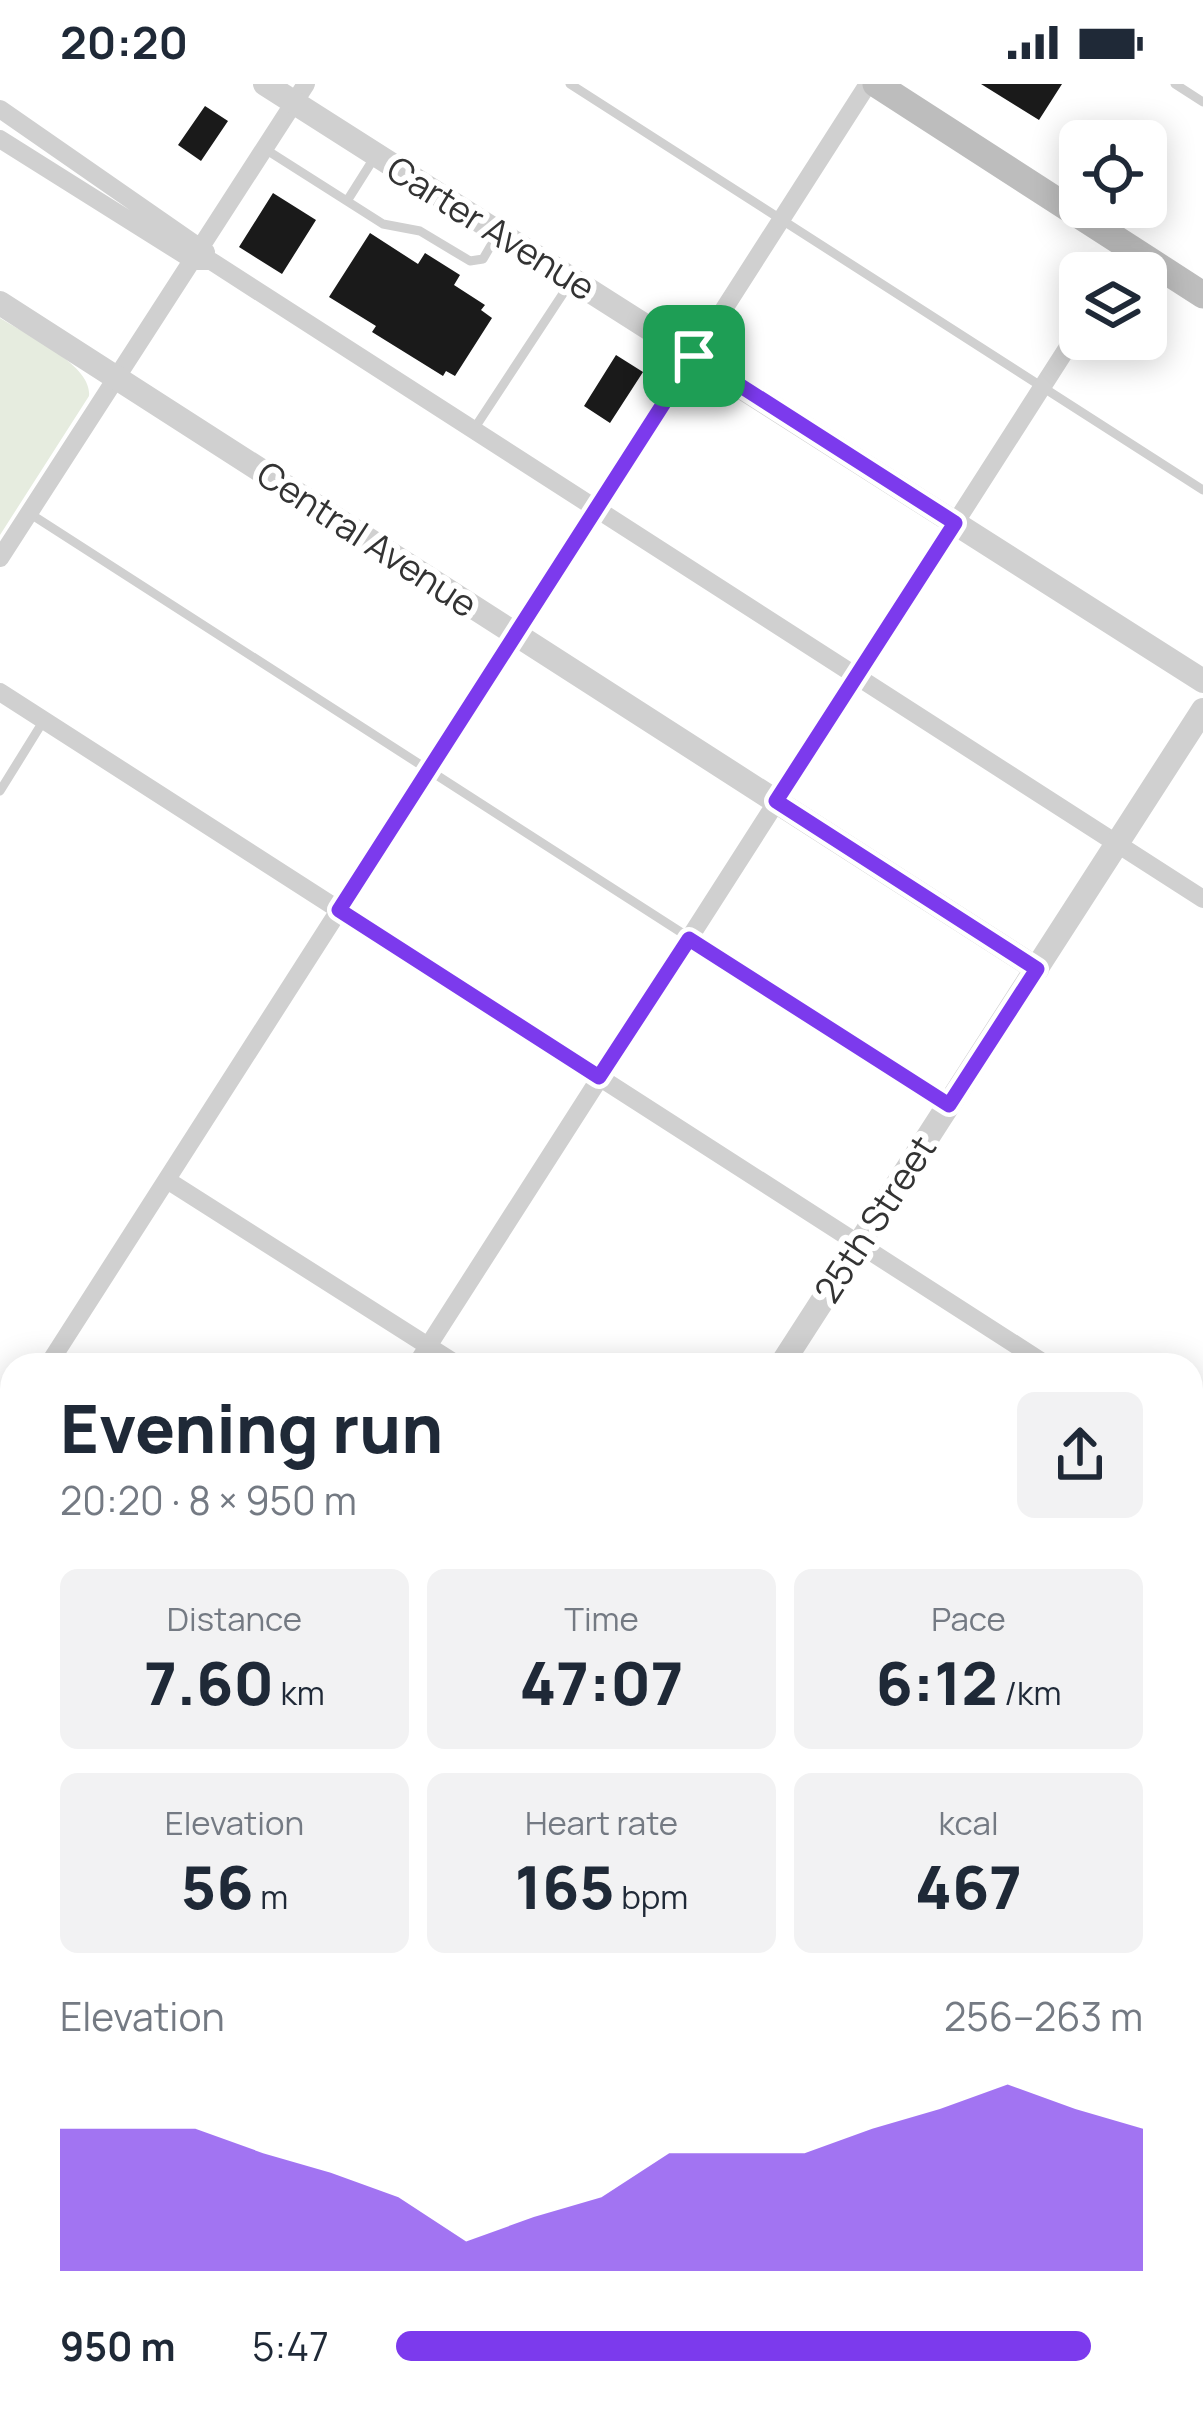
<!DOCTYPE html>
<meta charset="utf-8">
<style>
:root{--surface:#fff;--page:#f2f2f3;--text:#1f2937;--muted:#747a83;--accent:#7c3aed}
body{margin:0;font-family:Manrope,sans-serif;background:var(--page);color:var(--text);height:100vh;display:flex;flex-direction:column;font-size:45px;white-space:nowrap}
*{box-sizing:border-box;margin:0}
p{font-size:39px;color:var(--muted)}
.icon{flex:none;width:66px;height:66px;fill:none;stroke:currentColor;stroke-width:2;stroke-linecap:round;stroke-linejoin:round}
.map{position:relative;flex:1;overflow:hidden}
.sheet{position:absolute;left:0px;top:1269px;width:1203px;height:1065px;display:flex;flex-direction:column;background:var(--surface);border-radius:36px 36px 0 0;box-shadow:0 6px 30px #0003}
.sheet>*{flex:none}
.fabs{position:absolute;left:1059px;top:36px;display:grid;gap:24px}
.fabs a{display:grid;place-items:center;width:108px;height:108px;border-radius:18px;background:var(--surface);box-shadow:0 6px 30px #0003;font-size:60px}
.pin{position:absolute;display:grid;place-items:center;width:102px;height:102px;color:#fff;margin:-51px;border-radius:24px;box-shadow:0 6px 18px #0006}
.round{display:grid;place-items:center;flex:none;width:126px;height:126px;border-radius:18px;background:var(--page)}
.summary{display:flex;align-items:center;justify-content:space-between;height:204px;padding:0 60px}
h1{font-size:66px;font-weight:800;line-height:90px}
.stats{display:grid;grid-template-columns:repeat(3,1fr);gap:18px;height:204px;padding:12px 60px}
.stats div{display:grid;align-content:center;border-radius:18px;background:var(--page);text-align:center}
.stats b{font-size:60px;font-weight:800}
.stats small{font-size:33px;font-weight:400}
.stats p{font-size:33px}
.chart{height:336px;padding:24px 60px}
.chart p{display:flex;justify-content:space-between}
.chart svg{width:100%;height:216px;margin-top:12px;fill:var(--accent);opacity:.7}
ul{padding:0 60px;list-style:none;font-size:39px}
li{display:grid;grid-template-columns:192px 144px 1fr;align-items:center;height:90px}
li i{height:30px;border-radius:15px;background:var(--accent)}
.status{display:flex;justify-content:space-between;align-items:center;height:84px;padding:0 60px;background:var(--surface);direction:ltr}
.status svg{height:33px;fill:currentColor}
.map>svg:first-child{display:block}
</style>
<div class="status"><b>20:20</b><svg viewBox="0 0 49 12"><path d="M0 12V9h3v3zM5 12V6h3v6zM10 12V3h3v9zM15 12V0h3v12zM26 1h20v11H26zM47 4h2v5h-2z"/></svg></div>
<div class="map">
<svg width="1203" height="2332" viewBox="0 0 1203 2332">
<rect width="100%" height="100%" fill="#fff"/>
<path fill="#e6ecdf" d="M0,234C25,250 93,281 89,312L0,451Z
M0,1849L12,1856V2275L0,2266Z
M54,2322H750L769,2332H61Z"/>
<path fill="#1a1a1a" d="M981,0H1062L1039,36Z
M205,22L228,37L201,77L178,61Z
M273,109L316,136L282,190L239,163Z
M370,149L418,180L425,169L460,191L454,201L485,221L481,226L492,234L455,292L446,287L443,292L372,248L376,242L329,213Z
M616,271L643,288L610,339L584,322Z"/>
<g fill="none" stroke-linecap="round" stroke-linejoin="round">
<path stroke="#cdcdcd" stroke-width="3" stroke-dasharray="6 6" stroke-linecap="butt" d="M0,2034L12,2046
M0,2085L12,2088
M0,2121L12,2132
M275,2322L289,2332
M570,2322L584,2332"/>
<path stroke="#d0d0d0" stroke-width="9" d="M570,0L1203,406
M1175,0L1203,18
M265,65L383,140L420,147L470,177L483,175L497,151
M347,117L376,71
M474,345L570,199
M29,429L948,1020
M0,707L44,636
M0,1545L12,1552"/>
<path stroke="#d0d0d0" stroke-width="18" d="M0,25L206,168
M0,55L194,177H211L1203,815
M1115,189L1131,164
M0,474L306,0
M0,608L1047,1281
M167,1096L458,1281
M48,1281L868,0
M416,1281L1080,244
M0,1357L12,1338
M1191,1632L1202,1616
M0,1716L12,1723
M1191,1928L1203,1907
M1191,2294L1203,2272
M974,2322L989,2332
M1170,2332L1175,2322"/>
<path stroke="#d0d0d0" stroke-width="24" d="M265,0L1203,597
M0,219L1037,885
M781,1281L1203,626
M0,1361L12,1369
M1191,2124L1203,2131"/>
<path stroke="#bdbdbd" stroke-width="27" d="M876,0L1203,211"/>
</g>
<g fill="none" stroke-linecap="round" stroke-linejoin="round">
<g stroke="#fff" stroke-width="24">
<path id="route" d="M694,272L955,439L776,717L1037,885L949,1021L689,855L599,993L339,826Z"/>
</g>
<use href="#route" stroke="#7c3aed" stroke-width="15"/>
</g>
<g text-anchor="middle" stroke-width="12" stroke-linejoin="round" paint-order="stroke">
<g font-size="36" fill="#333" stroke="#fff">
<text transform="translate(491 144) rotate(32)" y="13">Carter Avenue</text>
<text transform="translate(367 455) rotate(33)" y="13">Central Avenue</text>
<text transform="translate(875 1135) rotate(-57)" y="13">25th Street</text>
</g>
</g>
</svg>
<div class="fabs">
<a><svg class="icon" aria-label="locate" viewBox="0 0 24 24"><circle cx="12" cy="12" r="6"/><path d="M12 2v4M12 18v4M2 12h4M18 12h4"/></svg></a>
<a><svg class="icon" aria-label="layers" viewBox="0 0 24 24"><path d="M12 4l9 5-9 5-9-5zM3 14l9 5 9-5"/></svg></a>
</div>
<div class="pin" style="left:694px;top:272px;background:#1e9e55"><svg class="icon" aria-label="arrive" viewBox="0 0 24 24"><path d="M6 21V4h12l-3 4 3 4H6"/></svg></div>
<section class="sheet">
<div class="summary"><div><h1>Evening run</h1><p>20:20 · 8 × 950 m</p></div><a class="round"><svg class="icon" aria-label="share" viewBox="0 0 24 24"><path d="M12 15V3M7 8l5-5 5 5M5 13v7h14v-7"/></svg></a></div>
<div class="stats">
<div><p>Distance</p><b>7.60<small> km</small></b></div>
<div><p>Time</p><b>47:07</b></div>
<div><p>Pace</p><b>6:12<small> /km</small></b></div>
</div>
<div class="stats">
<div><p>Elevation</p><b>56<small> m</small></b></div>
<div><p>Heart rate</p><b>165<small> bpm</small></b></div>
<div><p>kcal</p><b>467</b></div>
</div>
<div class="chart"><p><span>Elevation</span>256–263 m</p>
<svg viewBox="0 0 160 44" preserveAspectRatio="none"><path d="M0 44V15L10 15L20 15L30 20L40 24L50 29L60 38L70 33L80 29L90 20L100 20L110 20L120 15L130 11L140 6L150 11L160 15V44z"/></svg>
</div>
<ul>
<li><b>950 m</b>5:47<i style="width:93%"></i></li>
</ul>
</section>
</div>
